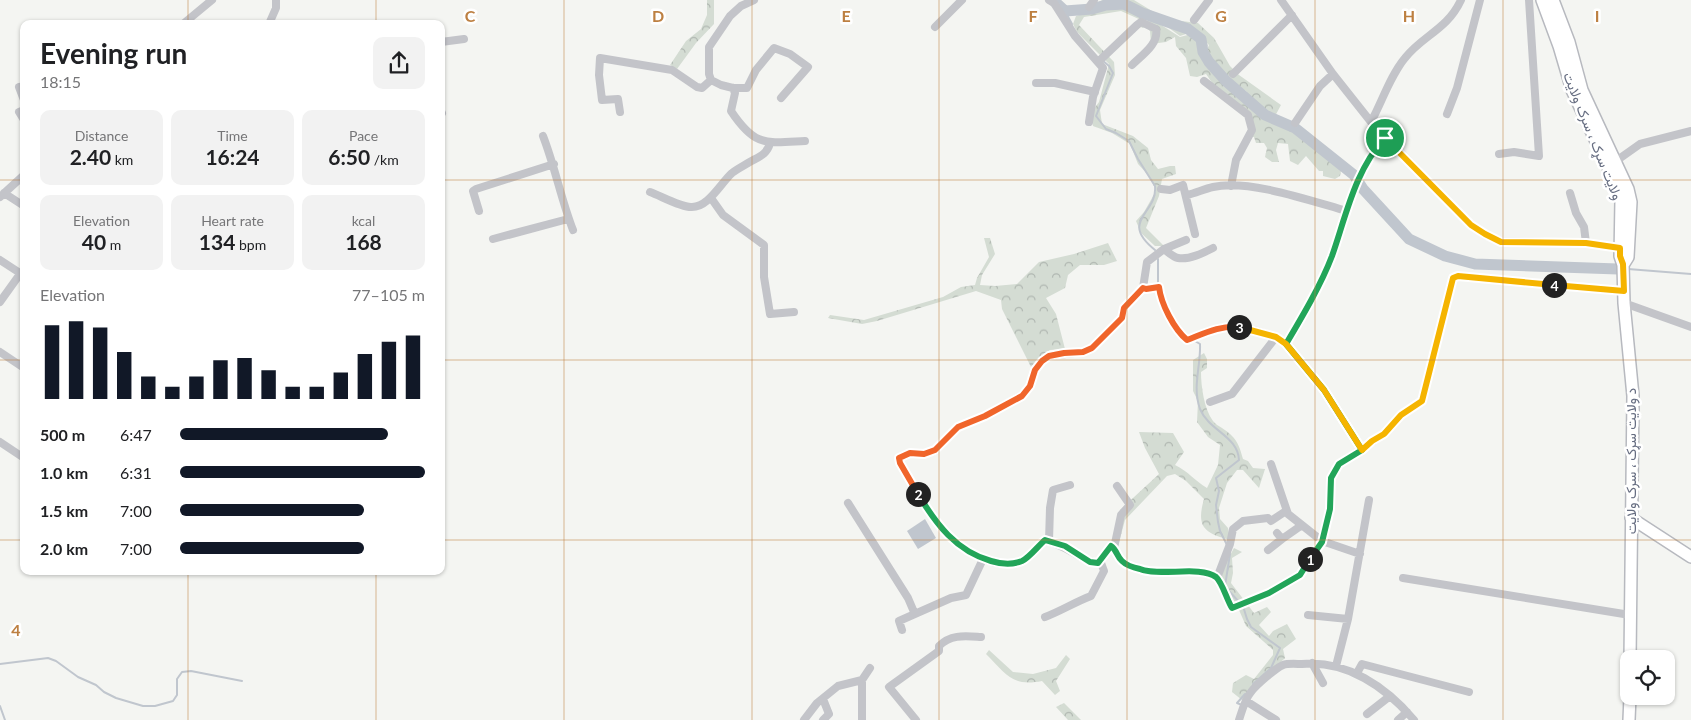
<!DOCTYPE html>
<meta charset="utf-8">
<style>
:root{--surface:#fff;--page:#f2f2f2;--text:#202124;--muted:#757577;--accent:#111827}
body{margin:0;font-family:Lato,Vazirmatn,sans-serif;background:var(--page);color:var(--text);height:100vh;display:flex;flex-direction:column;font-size:19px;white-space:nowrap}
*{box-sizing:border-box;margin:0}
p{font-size:16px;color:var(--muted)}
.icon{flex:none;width:28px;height:28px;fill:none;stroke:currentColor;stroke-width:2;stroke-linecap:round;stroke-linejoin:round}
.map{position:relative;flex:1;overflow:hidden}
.sheet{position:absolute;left:20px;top:20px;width:425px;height:555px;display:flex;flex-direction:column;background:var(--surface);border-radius:10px;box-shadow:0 1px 4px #0004}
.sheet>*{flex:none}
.controls{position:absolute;left:1620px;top:650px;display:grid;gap:10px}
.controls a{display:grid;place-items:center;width:55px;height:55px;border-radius:10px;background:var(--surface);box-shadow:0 1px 4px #0004;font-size:25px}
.pin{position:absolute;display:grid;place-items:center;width:42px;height:42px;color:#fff;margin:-21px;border:2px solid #fff;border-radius:50%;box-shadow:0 1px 5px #0007}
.km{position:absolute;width:25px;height:25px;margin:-12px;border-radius:50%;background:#222;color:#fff;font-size:14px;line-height:25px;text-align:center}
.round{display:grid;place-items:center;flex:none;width:52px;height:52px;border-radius:10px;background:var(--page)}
.headline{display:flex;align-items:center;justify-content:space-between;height:85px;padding:0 20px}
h1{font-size:28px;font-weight:700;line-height:38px}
.figures{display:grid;grid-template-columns:repeat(3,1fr);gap:8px;height:85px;padding:5px 20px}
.figures div{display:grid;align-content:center;border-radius:10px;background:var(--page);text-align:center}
.figures b{font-size:21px;font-weight:700}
.figures small{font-size:14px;font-weight:400}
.figures p{font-size:14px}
.chart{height:140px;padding:10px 20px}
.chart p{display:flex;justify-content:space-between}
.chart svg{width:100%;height:90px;margin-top:5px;stroke:var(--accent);stroke-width:6}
ul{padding:0 20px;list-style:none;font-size:16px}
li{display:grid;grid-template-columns:80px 60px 1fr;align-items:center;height:38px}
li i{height:12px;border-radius:6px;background:var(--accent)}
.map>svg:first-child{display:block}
</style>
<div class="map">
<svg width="1691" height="720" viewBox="0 0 1691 720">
<defs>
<pattern id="forest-crowns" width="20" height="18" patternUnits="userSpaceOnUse" patternTransform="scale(1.25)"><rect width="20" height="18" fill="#d4dcd3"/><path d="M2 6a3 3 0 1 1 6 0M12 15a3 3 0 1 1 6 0" fill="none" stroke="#b0b7b1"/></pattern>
</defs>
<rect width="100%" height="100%" fill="#f4f5f2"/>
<path fill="url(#forest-crowns)" d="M707,0H714V24L696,43L677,69L670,65L686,41L701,29L707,15Z
M1102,0H1134L1152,11L1173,20L1198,23L1214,38L1230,66L1239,75L1281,105L1274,118L1256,107L1246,91L1229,83L1227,75L1203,59L1209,45L1195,31L1180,36L1158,20L1155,21L1180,37L1195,33L1208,45L1202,59L1218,71L1217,77L1223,80L1266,117L1307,139L1323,155L1332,158L1342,166L1340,176L1335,179L1323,176V171H1319L1306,156L1298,165L1290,161L1288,144L1278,143L1276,150L1279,162H1272L1265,157L1267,148L1264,143H1256L1254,137H1250L1249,117L1215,87L1206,74L1197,77L1190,76L1186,58L1176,46L1175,37L1166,42L1151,44L1150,31L1145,27L1142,28L1137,21L1153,20H1141L1121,11L1084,17L1079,25L1114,62L1115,75L1100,110L1102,124L1133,136L1148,148L1151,160L1158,169L1170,166H1175L1176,174L1162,179L1159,196L1146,228L1164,246H1155L1141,233L1136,221L1144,212L1156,191L1150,177L1138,164L1130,144L1112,133L1093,126L1090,114L1099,102L1109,64L1077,32L1073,24L1076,16L1094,10Z
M984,238H990L995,254L982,275L980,285L995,286L1017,284L1039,262L1074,254L1108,243L1117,261L1104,265H1080L1068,275L1065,288L1046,298L1056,314L1065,349L1050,350L1031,367L1002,309L1001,300L976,291L877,321L862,324L828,318L830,315L864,320L943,297L961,287L975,285L977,278L989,257Z
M1204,353L1207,359V368L1201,372C1201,386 1204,409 1213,421C1215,424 1219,426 1222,428C1236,437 1239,444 1243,459L1248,461L1253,468L1265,469L1259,488L1243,470H1237L1227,483L1219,508L1220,519L1228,528L1230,540C1204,533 1196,527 1204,499L1186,481L1175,474L1167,476L1125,520L1118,546L1114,542L1120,510L1159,474L1145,448L1139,432L1173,433L1184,452L1175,465C1188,471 1195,481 1207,488L1218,465L1220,445L1208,437L1197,422L1198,401L1193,391V360Z
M1234,548L1242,552L1232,558L1233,573L1231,583L1254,613L1267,607L1271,612L1259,625L1269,636L1273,631L1287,624L1296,639L1283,649L1285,658L1242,700L1232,692L1233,683L1246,675L1254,679L1273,655V650L1246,626L1239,610L1225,595L1220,574Z
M989,650L1013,672L1033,674L1056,668L1066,655L1070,659L1056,681L1060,691L1055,695L1042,681C1012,687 1006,674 986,654Z
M1064,703L1081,720H1068L1056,707Z"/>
<path fill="#c0c6ce" d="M925,519L936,538L918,549L907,531Z"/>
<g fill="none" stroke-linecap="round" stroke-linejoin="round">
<path stroke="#c0c6ce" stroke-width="2" d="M1065,11L1072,24
M1102,60L1109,66L1113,73L1096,116L1106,129L1116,133L1129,141L1138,159L1155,186C1158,214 1118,220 1155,250
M1158,259V284
M1628,269L1691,274
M1195,341L1200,344C1201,366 1192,387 1200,409C1209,431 1238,436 1239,460L1216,478L1219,491L1216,505L1218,522L1220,531L1227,545
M1225,586L1230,554
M1228,590L1240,603
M1243,606L1247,619L1251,627L1280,648L1271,668L1253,684
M0,664L48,658L56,661L78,677L96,685L104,692L116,698L143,706H155L173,701L177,695V679L182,672L191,671L242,681
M1242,705L1237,703L1245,694
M0,706L5,720"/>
<path stroke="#c0c6ce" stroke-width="11" d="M1053,0L1065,11L1092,9L1106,5L1124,4L1142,13L1188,29L1201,39L1203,52L1209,62L1226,81L1265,115L1295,128L1354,175L1363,189L1409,239L1445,256L1475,264L1618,269"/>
<g stroke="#b7b9bf" stroke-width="14">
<path id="secondary" d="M1542,0L1559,46L1572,90L1607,165L1621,200L1620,256L1623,265L1624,303L1633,396L1630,659
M1553,0L1569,42L1582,90L1628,189L1631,202L1628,257L1623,265
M1631,518L1691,557
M1629,720L1630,696"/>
</g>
<path stroke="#c3c4c9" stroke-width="8" d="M754,0L741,6L730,16L709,47V74L711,80L721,85L733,88H747L756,70L774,48L790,54L808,67L781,98
M1049,0L1054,3L1075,36L1103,68L1093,97L1089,122
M1281,0L1333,74L1371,122L1471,225L1485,235L1501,241L1586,243L1620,248
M1089,7L1094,0
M1194,20L1209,0
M183,24L212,0
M269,24L276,8V0
M935,27L962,0
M441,42L464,39
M1098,62L1137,25L1141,22L1156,29C1159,44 1142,55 1132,65
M1233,74L1292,15
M1204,81L1248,115L1252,130L1236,160L1231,186
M1036,83H1055L1095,92
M19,87L24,100
M733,88L735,93L731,111C755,147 765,143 805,141
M24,110L19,112L24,120
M441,111L442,113
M620,112L618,99L602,100L599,75L600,58L672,70L697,87L702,88L711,80
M1447,114L1457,88L1480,0
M1371,122C1382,102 1390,76 1405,58C1423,35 1447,30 1461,0
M1295,123L1320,86L1333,74
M543,136C555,167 561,199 573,230
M1499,154L1514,152L1539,156L1529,0
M1616,161L1640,144L1691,131
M1161,189L1170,190L1183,185L1195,234
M650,192C661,196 680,207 691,207C708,208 720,184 732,173C737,169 743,166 748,163C758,157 767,155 770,143
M4,193L24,206
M1570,193L1576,213L1584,227L1586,243
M1187,195C1196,193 1204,189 1213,187C1249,179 1311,201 1347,211
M0,197L24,175
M711,198L723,215L764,245V277L770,314L794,312
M479,211L473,191L476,189L554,164
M493,239L568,219
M1186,240L1164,249L1147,262L1143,288L1124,308L1122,318L1092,348L1083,352L1049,356L1041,361L1035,370L1030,386L1022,395L985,416L958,427L935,451L924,454L910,453L899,458L900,463C924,504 944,547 992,562C1001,564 1013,565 1022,561C1029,557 1038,546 1045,541C1067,544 1079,561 1098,563L1111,546C1117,550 1117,557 1122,561C1126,565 1135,568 1140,569C1160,577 1201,565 1216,577C1222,582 1228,600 1232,608L1269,593L1300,575L1322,541L1330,509L1331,478L1339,464L1384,434L1401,415L1422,401L1453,278L1458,276L1624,291
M1164,249C1168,252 1173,257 1178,258C1189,260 1203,253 1213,248
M0,260L23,275
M1143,288L1146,289L1159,287C1161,305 1173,328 1187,340L1217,329L1233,326L1257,331L1276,337L1286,344L1324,389L1362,450
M0,302L20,274
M1624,303L1691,327
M1286,344C1302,318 1321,284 1332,256C1346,216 1355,170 1385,138
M0,352L24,368
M1210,402L1232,394L1276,337
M0,442L24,458
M1271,464L1288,514L1322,541L1360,554
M848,503L908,598L914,612
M1277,533L1282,539L1302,525
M1049,541L1050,508L1053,490L1070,485
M1114,548L1121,515L1130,505L1117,486
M1268,550L1282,539
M1217,578L1230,544L1233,529L1243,521L1268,518L1271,521L1286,511
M1403,578L1630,615
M1308,615L1348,619
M1045,617C1061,611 1075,602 1091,596L1104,571L1100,560
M902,630L899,621L951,598L966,595L983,559
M1312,663L1323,683
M1336,666L1348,619L1369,500
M1357,673L1362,664L1469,692
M823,699L829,714L823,720
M1246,701L1276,720
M1367,714L1390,696
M804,720L817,703L838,686L862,680L870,668
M862,720V680
M916,720L889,687L939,651V646C951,634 965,636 981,637
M1239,720C1242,711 1245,699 1251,692C1256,685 1276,668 1283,665C1288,663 1297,664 1302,664C1347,660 1386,687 1414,720
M1398,720L1407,712"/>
<use href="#secondary" stroke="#fff" stroke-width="11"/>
</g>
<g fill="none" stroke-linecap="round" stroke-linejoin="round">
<g stroke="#fff" stroke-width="10">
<path id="split-1" d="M1310,559L1322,542L1330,509L1331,478L1339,464L1362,450L1324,390L1286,344C1302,317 1321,285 1332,256C1346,216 1355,170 1385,138"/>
</g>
<g stroke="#fff" stroke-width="10">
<path id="split-2" d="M918,494C936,524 956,551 991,561C1001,564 1012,565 1022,561C1029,558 1038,546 1045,540L1065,546L1090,562L1098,563L1111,546C1117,550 1117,557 1122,561C1126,565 1135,568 1140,569C1160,577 1200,565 1216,577C1222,582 1227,600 1232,608L1269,593L1300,575L1310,559"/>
</g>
<g stroke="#fff" stroke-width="10">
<path id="split-3" d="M918,494L900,463L899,458L910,453L924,454L935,450L958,427L985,416L1022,396L1030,386L1035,370L1042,361L1049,356L1064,353L1083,352L1092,348L1122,318L1124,308L1143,288L1146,289L1159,287C1161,304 1174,329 1187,340C1203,334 1221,325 1239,327"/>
</g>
<g stroke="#fff" stroke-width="10">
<path id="split-4" d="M1239,327L1276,337L1286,344L1324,390L1362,450L1372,441L1384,434L1401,415L1422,401L1453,278L1458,276L1554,285"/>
</g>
<g stroke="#fff" stroke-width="10">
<path id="split-5" d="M1385,138L1471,225L1485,234L1501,242L1586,243L1620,248V256L1623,264L1624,291L1554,285"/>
</g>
<use href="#split-1" stroke="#22a559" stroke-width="6"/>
<use href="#split-2" stroke="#22a559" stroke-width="6"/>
<use href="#split-3" stroke="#f0652b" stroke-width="6"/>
<use href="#split-4" stroke="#f5b400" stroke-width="6"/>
<use href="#split-5" stroke="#f5b400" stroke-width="6"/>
</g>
<path fill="none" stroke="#bd8042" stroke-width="1" stroke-opacity="0.55" d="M188,0V24M376,0V24M564,0V720M752,0V720M939,0V720M1127,0V720M1315,0V720M1503,0V720M0,180H24M441,180H1691M0,360H24M441,360H1691M0,540H24M441,540H1691M188,571V720M376,571V720"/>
<g text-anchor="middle" stroke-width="5" stroke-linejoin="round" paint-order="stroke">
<g font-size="14" fill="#666d81" stroke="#fff">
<text transform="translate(1593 136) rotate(68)" y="5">ولایت سړک ، سرک ولایت</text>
<text transform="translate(1631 461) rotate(-90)" y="5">د ولایت سړک ، سرک ولایت</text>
</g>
</g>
<g font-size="16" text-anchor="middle" font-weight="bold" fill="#bd8042" stroke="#fff" stroke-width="5" stroke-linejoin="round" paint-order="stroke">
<text x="470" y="22">C</text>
<text x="658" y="22">D</text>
<text x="846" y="22">E</text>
<text x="1033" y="22">F</text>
<text x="1221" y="22">G</text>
<text x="1409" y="22">H</text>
<text x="1597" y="22">I</text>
<text x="16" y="636">4</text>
</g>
</svg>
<div class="controls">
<a><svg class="icon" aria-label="locate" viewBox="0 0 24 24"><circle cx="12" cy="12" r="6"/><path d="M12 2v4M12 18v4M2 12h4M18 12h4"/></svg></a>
</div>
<div class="pin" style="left:1385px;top:138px;background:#1e9e55"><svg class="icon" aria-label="arrive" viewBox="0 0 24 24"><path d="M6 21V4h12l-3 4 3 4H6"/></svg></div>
<b class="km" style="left:1310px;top:559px">1</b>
<b class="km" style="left:918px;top:494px">2</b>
<b class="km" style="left:1239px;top:327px">3</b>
<b class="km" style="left:1554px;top:285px">4</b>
<section class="sheet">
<div class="headline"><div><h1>Evening run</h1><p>18:15</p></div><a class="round"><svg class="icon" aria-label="share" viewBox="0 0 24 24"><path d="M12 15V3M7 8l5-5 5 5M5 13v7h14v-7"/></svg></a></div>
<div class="figures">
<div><p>Distance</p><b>2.40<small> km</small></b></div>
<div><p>Time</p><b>16:24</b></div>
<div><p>Pace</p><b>6:50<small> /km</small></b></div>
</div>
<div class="figures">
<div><p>Elevation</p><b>40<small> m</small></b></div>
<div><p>Heart rate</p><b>134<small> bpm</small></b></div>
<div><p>kcal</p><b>168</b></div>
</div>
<div class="chart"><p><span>Elevation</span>77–105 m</p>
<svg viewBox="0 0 160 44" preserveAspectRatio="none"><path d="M5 44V8M15 44V6M25 44V9M35 44V21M45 44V33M55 44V38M65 44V33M75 44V25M85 44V24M95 44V30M105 44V38M115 44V38M125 44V31M135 44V22M145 44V16M155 44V13"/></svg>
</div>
<ul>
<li><b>500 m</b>6:47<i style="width:85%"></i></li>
<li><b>1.0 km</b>6:31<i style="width:100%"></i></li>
<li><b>1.5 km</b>7:00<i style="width:75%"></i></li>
<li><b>2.0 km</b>7:00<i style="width:75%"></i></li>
</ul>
</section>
</div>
